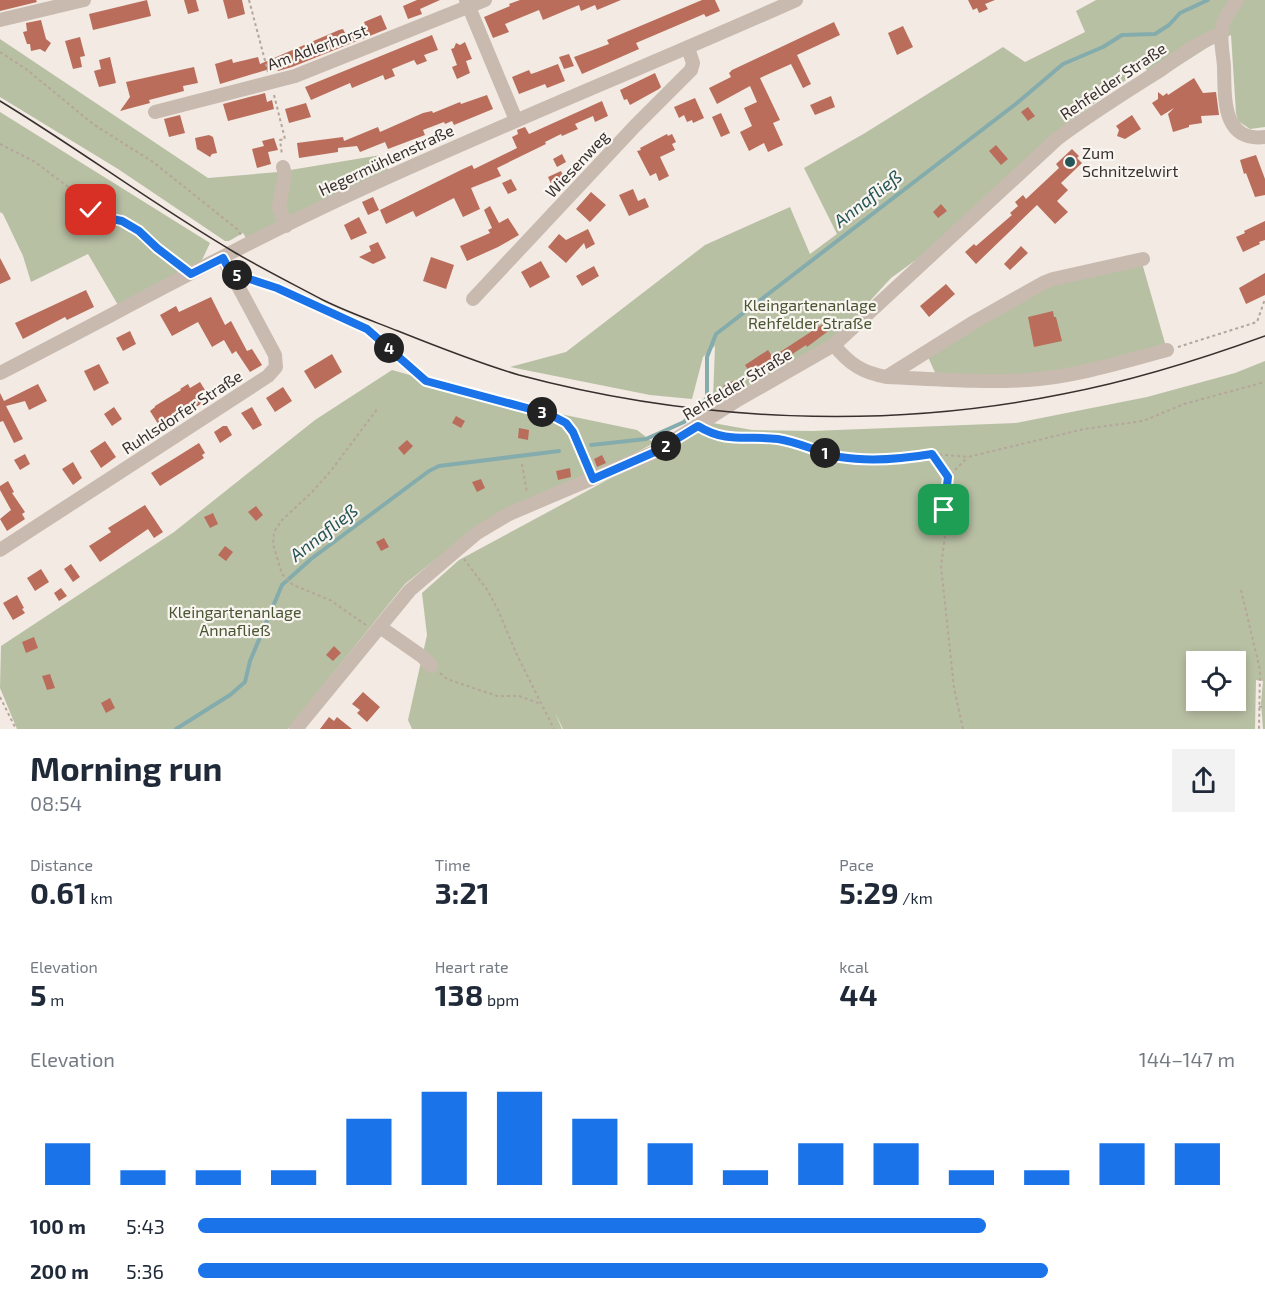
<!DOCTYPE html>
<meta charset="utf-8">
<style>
:root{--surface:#fff;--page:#f2f2f3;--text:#1f2937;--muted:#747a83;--accent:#1a73e8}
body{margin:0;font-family:"Exo 2",sans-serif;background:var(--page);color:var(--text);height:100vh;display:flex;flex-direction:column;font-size:22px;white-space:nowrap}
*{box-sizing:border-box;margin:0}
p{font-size:20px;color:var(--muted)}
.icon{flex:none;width:33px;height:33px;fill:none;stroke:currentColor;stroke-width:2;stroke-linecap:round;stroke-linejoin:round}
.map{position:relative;height:729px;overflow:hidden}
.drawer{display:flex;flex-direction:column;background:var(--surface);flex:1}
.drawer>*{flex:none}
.fabs{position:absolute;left:1186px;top:651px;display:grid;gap:12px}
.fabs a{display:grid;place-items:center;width:60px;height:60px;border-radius:0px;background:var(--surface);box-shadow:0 3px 9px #0003;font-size:30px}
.pin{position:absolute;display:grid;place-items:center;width:51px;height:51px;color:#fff;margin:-26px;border-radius:12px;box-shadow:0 3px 9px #0006}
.km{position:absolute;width:30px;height:30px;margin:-15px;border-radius:50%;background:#222;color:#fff;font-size:16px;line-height:30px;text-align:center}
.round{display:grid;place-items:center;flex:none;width:63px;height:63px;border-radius:0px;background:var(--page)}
.headline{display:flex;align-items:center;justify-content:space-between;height:102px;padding:0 30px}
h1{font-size:33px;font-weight:700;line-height:45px}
.stats{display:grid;grid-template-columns:repeat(3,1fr);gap:9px;height:102px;padding:6px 30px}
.stats div{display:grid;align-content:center}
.stats b{font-size:30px;font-weight:700}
.stats small{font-size:16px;font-weight:400}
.stats p{font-size:16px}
.chart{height:168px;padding:12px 30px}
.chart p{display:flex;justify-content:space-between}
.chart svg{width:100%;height:108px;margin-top:6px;stroke:var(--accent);stroke-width:6}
ul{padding:0 30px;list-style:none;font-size:20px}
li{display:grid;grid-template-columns:96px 72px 1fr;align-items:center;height:45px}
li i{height:15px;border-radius:8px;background:var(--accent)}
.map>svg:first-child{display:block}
</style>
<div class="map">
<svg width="1265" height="729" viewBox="0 0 1265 729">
<rect width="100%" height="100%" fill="#f2eae3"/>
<path fill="#b8c0a4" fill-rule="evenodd" d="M1096,0H1265V127L1250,129L1238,121L1236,113L1231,35L1216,42L1152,83L1145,66L1065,125L920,257L891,278L836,338L722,400L713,399L715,346L703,357L692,399L650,395L510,367L566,352L705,245L790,207L810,254L837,234L804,168L865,133L1003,47L1025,62L1085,32L1076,11Z
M0,39L208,178L278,172L381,155L388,170L246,238L243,233L229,241H225L118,169L0,97Z
M0,112L210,243L202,260L118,305L88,254L31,282L23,256L3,214L0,212Z
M1142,263L1167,350L1030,380L938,379L928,357L1005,310L1059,281Z
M1265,361V729H1263L1261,703L1263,681L1256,680L1255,729H563L555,713L562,729H412L408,720L427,635L422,593L459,560L713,423L752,430L812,431L1016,423L1147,397L1235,373ZM1197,662H1236V700H1197Z
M392,370L517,405L637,430L654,443L609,467L491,517L470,532L405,584L288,729H17L0,688L1,646L174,532L315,420Z"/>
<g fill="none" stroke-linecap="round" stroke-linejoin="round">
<path stroke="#85acac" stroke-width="4" d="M591,445L646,439L684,422L707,398V357L716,334L1017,103L1063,64L1103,47L1122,35L1155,34L1169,25L1180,13L1208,0
M176,729L230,695L245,682L250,661L282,585L311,559L429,471L439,466L559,451"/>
</g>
<path fill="#b96d5a" d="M0,0H36L37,2L0,11Z
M147,0L151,16L93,30L89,14Z
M184,0H196L199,11L188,14Z
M223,0H242L245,14L228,19Z
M417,0H440L420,9L422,14L408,19L403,6Z
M520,0H621L597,10L595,5L581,11L579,5L543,20L539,10L505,24L509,32L493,38L484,17L510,6L509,4Z
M702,0H715L720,11L706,17L704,14L636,43L639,49L582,74L574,57L609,44L607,40Z
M968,0H995L985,4L988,9L979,13L977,8L973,10Z
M381,15L387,29L292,67L278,71L276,67L220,84L215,64L232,59L233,63L258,57L260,64L339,30L343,29L346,35L366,27L364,22Z
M41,20L46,39L51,43L45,52L40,49L31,51L30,44H27L23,32L27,31L26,23Z
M834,22L840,35L797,55L811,84L803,88L791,64L760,78L780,120L773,123L783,145L768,152L764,143L749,151L740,132L752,126L744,108L757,102L750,86L717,104L709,88L731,77L729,73L732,70Z
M903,26L913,47L897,55L888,33Z
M432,35L438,50L424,55L427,61L417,65L414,60L392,69L395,76L385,80L383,75L352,88L350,83L311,100L305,87Z
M80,37L85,56L80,57L82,67L73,69L65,41Z
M465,42L472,59L466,61L470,73L457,79L452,67L457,65L451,49L454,48L456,43L460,45Z
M569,54L574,66L564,69L559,57Z
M110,57L116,83L99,87L94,71L101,69L99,60Z
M558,64L565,81L547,88L545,84L519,94L512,77L529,70L531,74L537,72Z
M194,67L198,83L183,86L184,91L149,100L150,103L120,111L130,97L126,82Z
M655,73L661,87L659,89L630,105L627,99L624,100L620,90Z
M1194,78L1203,93L1216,92L1219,115L1201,116L1202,123L1189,125V127L1173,132L1168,114L1174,108L1161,116L1152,103L1158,99V92L1163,96L1167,93L1168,95Z
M265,93L267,102L272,100L274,109L228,121L223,104Z
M487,95L493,109L454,125L452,121L445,124L444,122L423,130L425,135L388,149L385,142L360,152L357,146L338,148V152L299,158L297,143L343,137L344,141L378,127L380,132L423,113L432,111L433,113L460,102L461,104Z
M831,96L835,107L815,115L810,105Z
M695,98L704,118L693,123L692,120L687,122L684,115L679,118L674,107Z
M602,101L608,116L595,122L593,116L575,124L578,129L562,136L561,134L545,142L546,144L497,168L501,176L471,188L480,209L463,217L454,198L416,217L413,211L386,224L380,210L463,169L472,165L474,169L517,148L512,137L518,134L517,130L525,127L529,134Z
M306,103L311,117L289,123L285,109Z
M1028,107L1035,116L1028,121L1021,112Z
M721,113L730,133L721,137L712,117Z
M180,115L185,133L169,137L164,119Z
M1132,115L1141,129L1125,139L1117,136L1119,130L1116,126Z
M667,134L668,136L672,134L676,142L672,144L675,150L660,157L669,176L659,181L656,173L650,176L637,151L641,150L640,148Z
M209,135L213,137L217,153L212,154L210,157L197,149L195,138Z
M274,138L278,150L268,152L271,164L257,168L252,149L264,146L262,141Z
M996,145L1008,159L1001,165L989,151Z
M1072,149L1079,156L1077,158L1082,163L1061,183L1068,190L1057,201L1068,212L1055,224L1037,205L976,264L965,252L974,244L976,246L1012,215L1010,213L1018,206L1015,202L1023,195L1026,199L1059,168L1056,164Z
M562,154L566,162L557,167L553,159Z
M1256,155L1265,179V195L1255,197L1246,173L1244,174L1240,160Z
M561,171L567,184L554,190L548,177Z
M511,179L517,190L508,194L502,183Z
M633,189L638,201L645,198L649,207L629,216L619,195Z
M591,192L606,205L590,222L576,209Z
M373,197L379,210L368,215L362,202Z
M941,204L947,211L938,218L933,212Z
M490,206L499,223L508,218L519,235L498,247L467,261L460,246L490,233L488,230L492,228L484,210Z
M359,217L367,233L351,240L344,225Z
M1265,221V240L1259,242L1260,244L1243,252L1236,237L1245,233L1244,231Z
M588,229L595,244L586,249L584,243L566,263L548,247L559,234L566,240Z
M378,242L386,258L373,264L359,257L371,251L369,246Z
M1021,246L1028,253L1010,270L1004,264Z
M431,257L454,265L446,289L423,281Z
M0,258L11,279L0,284Z
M541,261L550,277L530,288L521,272Z
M594,266L599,276L582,286L576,276Z
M1265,273V295L1246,304L1239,288Z
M946,284L955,294L929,317L920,306Z
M86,290L94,307L67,320L65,317L23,339L15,323Z
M211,297L225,325L231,321L247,351L252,349L262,365L250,372L236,351L232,354L224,340L212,347L198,322L172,336L160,315L176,306L179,312Z
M1053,311L1054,317H1056L1062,341L1034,347L1028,317Z
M826,322L831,329L807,347L806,345L785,359L780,352Z
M130,331L136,344L123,351L116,338Z
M768,350L774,359L752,376L745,365Z
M332,354L342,372L315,389L304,371Z
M99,364L109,383L94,391L84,371Z
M733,381L737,388L727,394L723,386Z
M200,382L210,398L193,409L191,407L160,427L150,411L155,407V406L181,390L180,389L188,384L190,388Z
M38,384L47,401L29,410L25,401L6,406L23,439L14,443L3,421L0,422V393L4,401Z
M283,387L292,401L275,412L266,398Z
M114,407L122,419L112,426L104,414Z
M252,407L262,425L253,430L241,413Z
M456,416L465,421L461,428L452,423Z
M223,426H227L232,435L220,443L214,432Z
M519,428L529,430L528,440L518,438Z
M407,440L413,446L404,455L398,448Z
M105,441L116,457L101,468L90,451Z
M199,443L205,453L202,455L204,458L160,486L151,473Z
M25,454L30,464L20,470L14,460Z
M602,455L606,463L597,467L594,459Z
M73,462L82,478L73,485L62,469Z
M570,468L571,477L558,480L556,471Z
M481,479L485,488L477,492L472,482Z
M8,481L14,492L12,493L25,512L22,514L25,519L7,531L0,519L11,510L0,490V486Z
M145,505L163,532L154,538L148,529L100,562L89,546L111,532L108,528Z
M256,506L263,515L256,521L248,512Z
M213,513L218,524L210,528L204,517Z
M384,538L389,547L381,551L376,542Z
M225,546L233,552L226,561L218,555Z
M71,564L80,577L73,582L64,569Z
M41,569L49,582L35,591L27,578Z
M61,588L67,596L59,601L54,593Z
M17,595L24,608L22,609L25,613L13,620L3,603Z
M34,637L38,648L26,653L22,642Z
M334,646L341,653L333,661L326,655Z
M50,674L55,688L47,690L42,676Z
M363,692L380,707L367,722L357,713L360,710L352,704Z
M110,698L115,708L106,713L101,703Z
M329,717L334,721L337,717L352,729H320Z"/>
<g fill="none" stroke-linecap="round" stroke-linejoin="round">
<path stroke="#b5a59a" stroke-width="2" stroke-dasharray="3 3" stroke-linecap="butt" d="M249,0L268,72
M0,52L26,69L93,124L153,162L237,229L241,235
M274,95L285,139L280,140L282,155
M0,144L35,162L75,192L91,210L103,217L122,221L139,231L157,248L179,265
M248,279L277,288L367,329L426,380L549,414L566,423L573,432L588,468
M1178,347L1257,322L1265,299
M709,433L733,439H778L841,457L897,460L934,454L968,457L1084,429L1143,421L1184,404L1265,382
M932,454L948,476
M522,464L527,493
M464,559L488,591L498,610L517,655L554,729
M1241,590L1260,670L1259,729
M366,625L330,600L293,585L282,574L273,544L274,532L282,520L312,492L330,472L378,408
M440,673L447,679L497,696H519L541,704
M0,697L16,729
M1259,707L1265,706
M963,729L954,688L941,566L945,536L944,510L948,477L968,457"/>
<path stroke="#c9bab0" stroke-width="14" d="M466,0L516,120
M1237,0C1233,7 1225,16 1223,24C1219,37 1223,53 1224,66C1225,97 1221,142 1265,137
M0,20L84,0
M155,112L295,76L485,0
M283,167L285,174L279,207L286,226
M473,299L635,126L691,70L693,63L688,48
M834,345C849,364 863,373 887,377C934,379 982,383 1028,380C1075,377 1122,362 1167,350
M0,373C117,313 232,249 351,194C498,126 648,66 796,0
M888,376L974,322L1043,283L1053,279L1143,259
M0,550L268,376L276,367L275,355L223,258
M380,627L423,657L431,666
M296,729L410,590L477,533L509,514L657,451L736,401L834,345L1057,139C1090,114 1126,92 1162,69C1180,56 1200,40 1222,34"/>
<path stroke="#39302d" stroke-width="1.5" d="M0,101C79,149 154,205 234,252C263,269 293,284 323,300C347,312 373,321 398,331C438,347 478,363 519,375C695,422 885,430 1063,394C1132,381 1199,360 1265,336"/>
</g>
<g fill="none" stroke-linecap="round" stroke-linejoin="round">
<g stroke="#fff" stroke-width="12">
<path id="route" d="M91,210L103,217L122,221L139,231L157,248L191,274L223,258L231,273L277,288L367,329L426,381L549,414L566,423L573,432L593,479L657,451L698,426C727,444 748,435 778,439C799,442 819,453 840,457C871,462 902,459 932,454L948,477L944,510"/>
</g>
<use href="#route" stroke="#1a73e8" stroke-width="8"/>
</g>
<circle fill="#265557" stroke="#f9f5f0" stroke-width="2" cx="1070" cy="162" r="6"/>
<g text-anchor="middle" stroke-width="4.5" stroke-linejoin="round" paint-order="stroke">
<g font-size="16" fill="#39302d" stroke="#f9f5f0">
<text transform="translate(317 47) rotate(-20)" y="6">Am Adlerhorst</text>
<text transform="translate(1113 81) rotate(-34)" y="6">Rehfelder Straße</text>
<text transform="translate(386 160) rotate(-25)" y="6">Hegermühlenstraße</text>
<text transform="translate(577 164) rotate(-47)" y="6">Wiesenweg</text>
<text transform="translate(737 384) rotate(-31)" y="6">Rehfelder Straße</text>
<text transform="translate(182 412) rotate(-33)" y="6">Ruhlsdorfer Straße</text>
</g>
<g font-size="16" fill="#39302d" stroke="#f9f5f0" text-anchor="start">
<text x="1082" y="159">Zum<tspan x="1082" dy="18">Schnitzelwirt</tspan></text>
</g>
<g font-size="16" fill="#4a5533" stroke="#f9f5f0">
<text x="810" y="311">Kleingartenanlage<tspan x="810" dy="18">Rehfelder Straße</tspan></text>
<text x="235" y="618">Kleingartenanlage<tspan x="235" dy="18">Annafließ</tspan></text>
</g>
<g font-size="18" font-style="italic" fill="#265557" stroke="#f9f5f0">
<text transform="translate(868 199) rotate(-38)" y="6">Annafließ</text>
<text transform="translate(324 533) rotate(-38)" y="6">Annafließ</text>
</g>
</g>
</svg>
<div class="fabs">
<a><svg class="icon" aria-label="locate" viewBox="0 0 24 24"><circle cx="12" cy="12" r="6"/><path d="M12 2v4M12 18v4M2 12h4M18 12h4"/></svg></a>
</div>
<div class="pin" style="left:944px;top:510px;background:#1e9e55"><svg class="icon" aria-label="arrive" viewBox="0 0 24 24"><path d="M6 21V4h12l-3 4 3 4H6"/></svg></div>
<div class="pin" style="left:91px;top:210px;background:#d93025"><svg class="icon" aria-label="check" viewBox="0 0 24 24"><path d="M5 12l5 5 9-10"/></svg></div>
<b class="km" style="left:825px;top:453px">1</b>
<b class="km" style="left:666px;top:446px">2</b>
<b class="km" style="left:542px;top:412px">3</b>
<b class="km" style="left:389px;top:348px">4</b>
<b class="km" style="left:237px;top:275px">5</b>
</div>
<section class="drawer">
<div class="headline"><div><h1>Morning run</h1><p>08:54</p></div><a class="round"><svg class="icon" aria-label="share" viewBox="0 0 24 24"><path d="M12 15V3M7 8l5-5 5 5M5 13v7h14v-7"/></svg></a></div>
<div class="stats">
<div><p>Distance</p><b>0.61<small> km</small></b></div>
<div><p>Time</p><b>3:21</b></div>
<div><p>Pace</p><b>5:29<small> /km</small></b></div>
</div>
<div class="stats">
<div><p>Elevation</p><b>5<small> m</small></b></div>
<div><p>Heart rate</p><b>138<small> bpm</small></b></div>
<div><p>kcal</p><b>44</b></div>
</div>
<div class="chart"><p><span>Elevation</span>144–147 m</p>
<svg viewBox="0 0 160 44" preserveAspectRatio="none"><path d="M5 44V27M15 44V38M25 44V38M35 44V38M45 44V17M55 44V6M65 44V6M75 44V17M85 44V27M95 44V38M105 44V27M115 44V27M125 44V38M135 44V38M145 44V27M155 44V27"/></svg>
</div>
<ul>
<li><b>100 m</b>5:43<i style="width:76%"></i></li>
<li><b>200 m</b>5:36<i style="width:82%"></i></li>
</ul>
</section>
